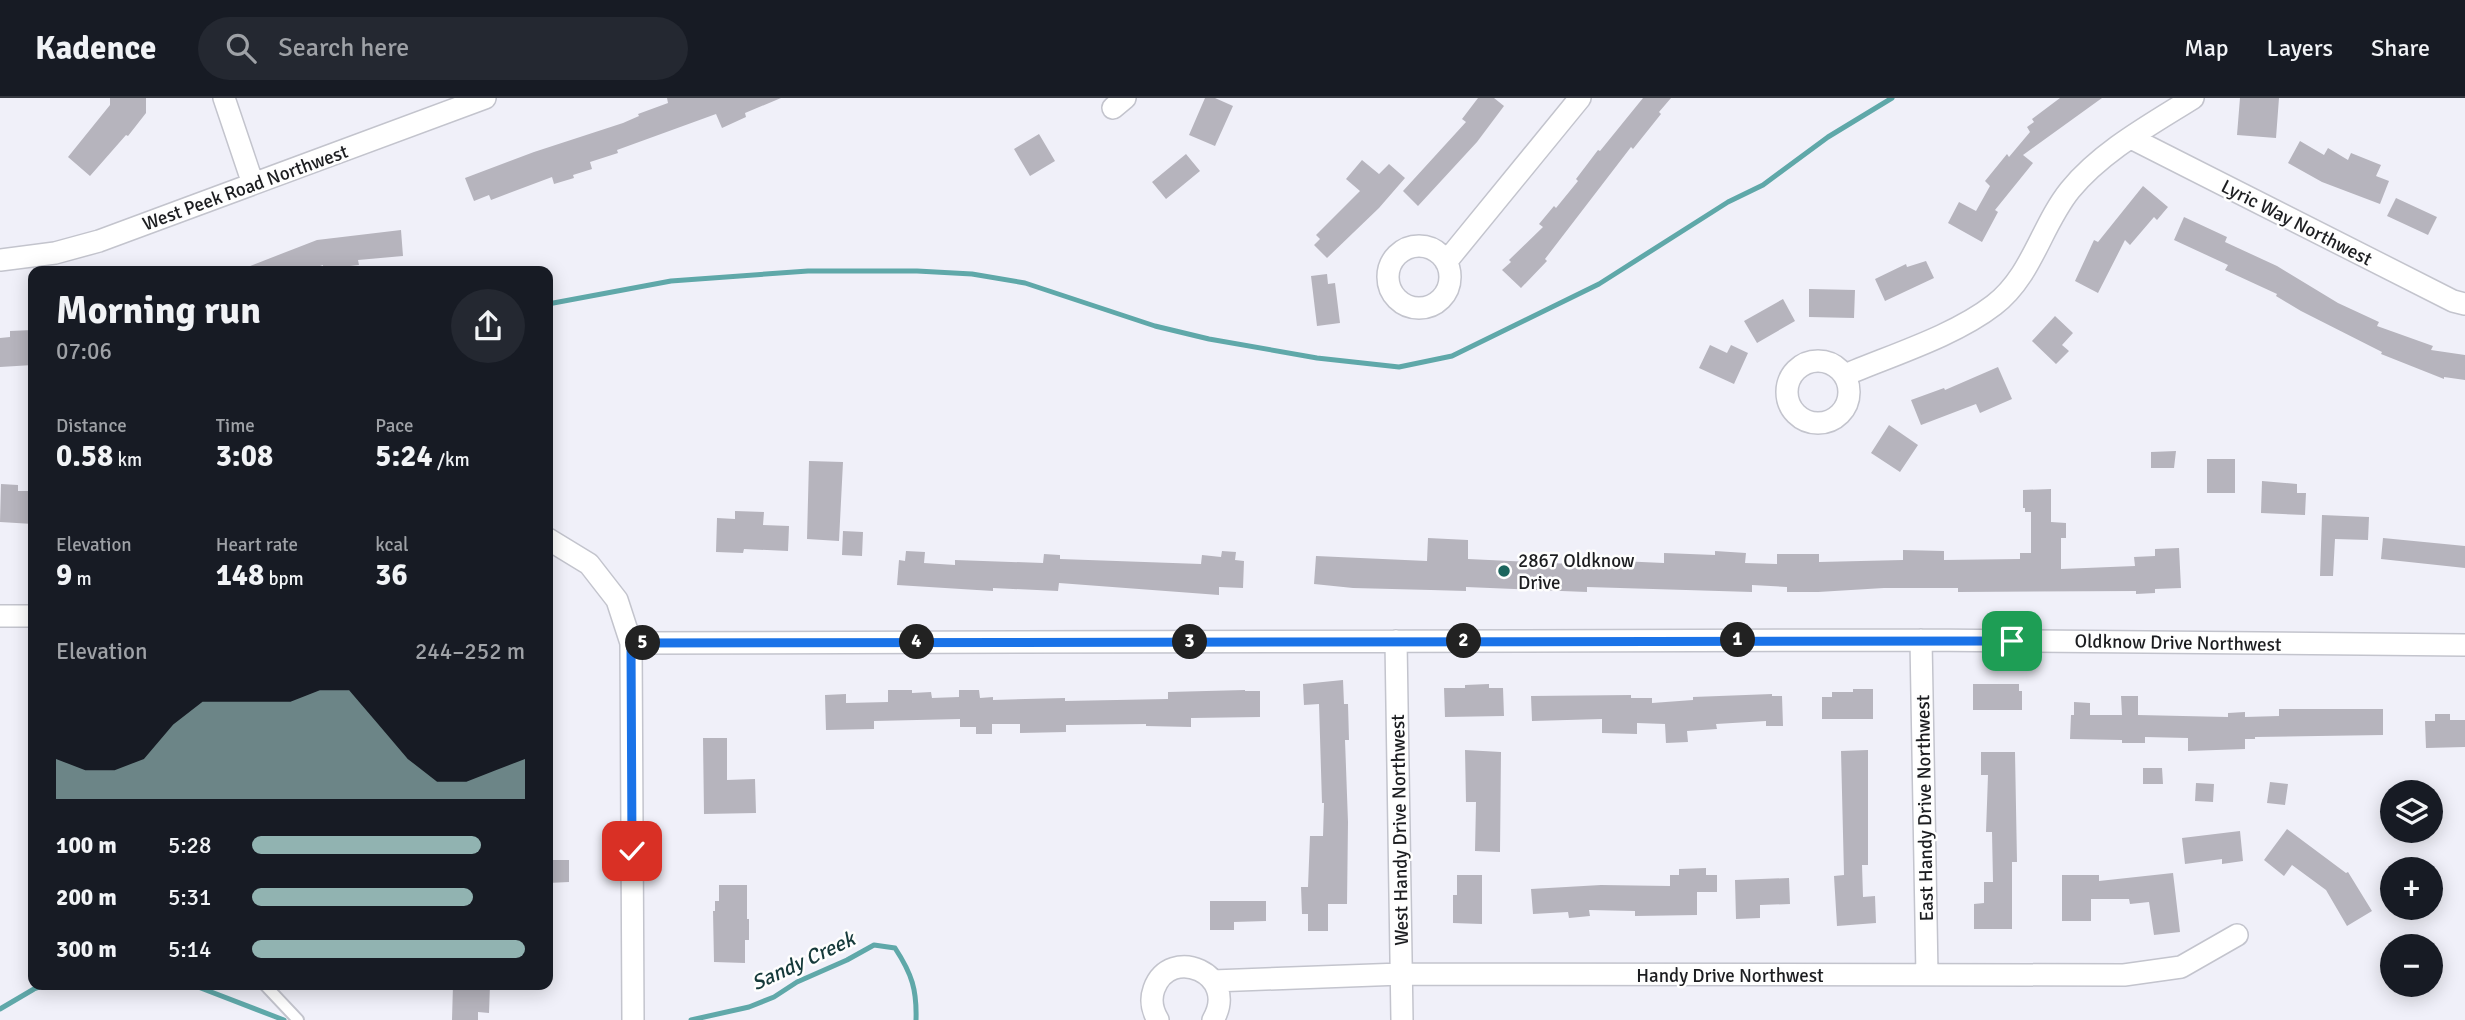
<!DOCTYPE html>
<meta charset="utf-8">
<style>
:root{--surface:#171b24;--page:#242831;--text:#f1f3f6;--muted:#9ea1a6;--line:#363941;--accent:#91b3b1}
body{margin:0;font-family:Signika,sans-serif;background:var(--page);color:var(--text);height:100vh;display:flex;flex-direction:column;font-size:26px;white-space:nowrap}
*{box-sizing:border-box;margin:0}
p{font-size:23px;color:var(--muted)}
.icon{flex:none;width:38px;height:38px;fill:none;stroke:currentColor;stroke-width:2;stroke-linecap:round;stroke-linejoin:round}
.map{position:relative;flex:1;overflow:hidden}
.side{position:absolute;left:28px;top:168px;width:525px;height:724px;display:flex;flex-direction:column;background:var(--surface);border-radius:14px;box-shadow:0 4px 18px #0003}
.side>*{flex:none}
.tools{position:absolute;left:2380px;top:682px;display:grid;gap:14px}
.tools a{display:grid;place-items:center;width:63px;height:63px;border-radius:50%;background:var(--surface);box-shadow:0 4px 18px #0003;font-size:35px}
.pin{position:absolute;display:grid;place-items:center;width:60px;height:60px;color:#fff;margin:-30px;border-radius:14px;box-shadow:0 4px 10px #0006}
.km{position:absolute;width:35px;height:35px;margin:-18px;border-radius:50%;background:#222;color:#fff;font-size:19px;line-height:35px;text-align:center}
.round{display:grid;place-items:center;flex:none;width:74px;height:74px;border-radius:37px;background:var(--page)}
.head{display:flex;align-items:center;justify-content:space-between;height:119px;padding:0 28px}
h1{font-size:38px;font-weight:700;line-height:52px}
.figures{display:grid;grid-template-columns:repeat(3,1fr);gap:10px;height:119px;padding:7px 28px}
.figures div{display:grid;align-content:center}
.figures b{font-size:30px;font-weight:700}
.figures small{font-size:19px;font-weight:400}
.figures p{font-size:19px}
.chart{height:196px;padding:14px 28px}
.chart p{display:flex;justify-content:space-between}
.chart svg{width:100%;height:126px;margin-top:7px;fill:var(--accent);opacity:.7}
ul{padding:0 28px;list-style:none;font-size:23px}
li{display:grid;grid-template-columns:112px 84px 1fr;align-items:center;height:52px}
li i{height:18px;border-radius:9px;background:var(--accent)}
header{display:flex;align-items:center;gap:42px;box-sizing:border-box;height:98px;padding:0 35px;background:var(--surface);border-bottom:2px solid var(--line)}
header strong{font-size:33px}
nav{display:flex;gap:38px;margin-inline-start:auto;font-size:24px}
.search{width:490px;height:63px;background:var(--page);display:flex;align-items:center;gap:18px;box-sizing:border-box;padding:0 24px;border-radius:38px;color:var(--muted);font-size:26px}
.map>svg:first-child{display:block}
</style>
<header>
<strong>Kadence</strong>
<div class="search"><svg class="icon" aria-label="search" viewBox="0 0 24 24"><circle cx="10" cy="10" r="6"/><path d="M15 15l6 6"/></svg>Search here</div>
<nav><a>Map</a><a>Layers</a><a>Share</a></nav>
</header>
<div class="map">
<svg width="2465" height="922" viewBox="0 0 2465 922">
<rect width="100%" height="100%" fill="#f0f0f9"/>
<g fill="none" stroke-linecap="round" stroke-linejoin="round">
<path stroke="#5fa8a9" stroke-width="5" d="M548,206L671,183L808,173H917L972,176L1025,185L1155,228L1209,241L1317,260L1399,269L1452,258L1599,186L1728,104L1763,87L1828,39L1892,0
M193,887L284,922
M0,911L34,891L45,887
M691,922L749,909L774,899L797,884L847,862L874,847L895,850C912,876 917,892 916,922"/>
</g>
<path fill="#b6b4bd" d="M110,0H146V15L128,38L126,37L90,78L68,59L110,7Z
M667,0H781L745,15L746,19L722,30L716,16L617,52L618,55L590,64L592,71L573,77L574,80L554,86L552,79L491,102L489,97L474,103L465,80L534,54L623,25L639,18L638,16L668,5Z
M1205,0H1215L1233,8L1215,48L1189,37Z
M1478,0H1494L1504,8L1477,44L1418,108L1403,93L1466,24L1462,21Z
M1643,0H1671L1659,14L1661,16L1633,51L1631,49L1545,161L1547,163L1521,190L1502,172L1511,164L1509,162L1543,129L1539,126L1554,108L1556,110L1578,83L1576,81L1598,52L1600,53Z
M2060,0H2102L2023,57L2033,65L1995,112L1998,114L1982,144L1948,125L1959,104L1976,113L1990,88L1985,83L2007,56L2009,59L2030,34L2027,29L2034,24L2032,21Z
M2240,0H2279L2276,40L2237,37Z
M1039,36L1055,63L1030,78L1014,51Z
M2300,43L2324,57L2328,50L2348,62L2351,55L2381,67L2376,78L2389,83L2380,106L2322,84L2288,65Z
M1186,56L1200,73L1166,101L1152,84Z
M1362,62L1379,76L1389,66L1405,80L1379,110L1327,160L1314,147L1320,141L1316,137L1360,93L1346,81Z
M2143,88L2168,109L2157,122L2154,119L2130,147L2125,142L2098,195L2075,183L2094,142L2098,144Z
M2396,100L2437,119L2428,137L2387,118Z
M2184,119L2227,139L2225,144L2277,168L2338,205L2379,224L2377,228L2433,248L2431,252L2465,257V282L2444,279V281L2381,256L2382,254L2301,213L2276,198L2277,196L2225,172L2228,167L2174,142Z
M401,132L403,158L358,162L359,167L323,171V167L306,173H237L317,142Z
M1926,163L1934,180L1885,203L1875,181L1906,166L1907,169Z
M1327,176L1328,186L1335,185L1340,225L1317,228L1311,178Z
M1809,191L1855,192L1854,220L1809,219Z
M1783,201L1795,223L1757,245L1744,223Z
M2055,218L2073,235L2062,247L2069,253L2056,266L2032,243Z
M33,232V267L0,269V240L10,239V233Z
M1710,247L1727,255L1731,247L1748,255L1734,286L1699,270Z
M1998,269L2012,301L1980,315L1976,306L1921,327L1911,302L1944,290L1945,292Z
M1889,327L1918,347L1900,374L1871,355Z
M2176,353L2174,370H2151V354Z
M2207,361H2235V395H2207Z
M809,363L843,364L839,443L807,441Z
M2262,383L2297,386V395H2306L2305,417L2261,415Z
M1,386L18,387V393H33V426L0,424Z
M2051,391V424L2066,425V440H2061V471L2135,468L2134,459L2155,458V451L2179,450L2181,490L2155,491V495L2136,496V493L1958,494V490H1884L1818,494H1787V489L1752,487V494L1587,489V494L1466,489V493L1431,492L1353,490L1314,486L1316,458L1427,463L1428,440L1468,442V461L1572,466V464L1597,465V462L1664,465V455L1715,457V453L1746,455L1745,465L1777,466V456H1819V464L1903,462V452L1944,453V462L2020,461V455H2031V414H2025V410H2023V392Z
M735,413L764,414L763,427L789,428L788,453L744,451L743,455L716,454L717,420L735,421Z
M2322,417L2369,419L2368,442L2335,441L2333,478H2320Z
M843,433L863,434L862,458L842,457Z
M2383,440L2465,448V470L2381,461Z
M906,453L925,454L924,465L955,467V462L1043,465L1044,456L1060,457V461L1201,466L1202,457L1221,459L1222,453L1236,454L1235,462L1244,463L1243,490L1219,489V497L1059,485L1058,493L993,490V493L897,487L899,462L905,463Z
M1343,582L1344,606H1348L1349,642H1345L1348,724L1347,806H1328V833H1308V816H1302L1301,789H1308L1310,738H1323L1324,705H1322L1319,606L1304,607L1303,586Z
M1489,586V590H1503L1504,618L1445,619L1444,590H1465V587Z
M1973,586H2019V593H2022V612H1973Z
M1853,591H1873V621H1822V599H1832V594H1853Z
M888,592H912V595L931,594L932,600L959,599V592H979L980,600L993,599V602L1065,600V603L1168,601V594L1245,592V593H1260V619L1191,620V629L1146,628V626L1066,627V634L1020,635V626H992V636H976V629H960V621L874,623V631L826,632L825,597L846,596V605L888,604Z
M1772,596V598H1782L1783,628H1766V623L1716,626L1717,631L1687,633L1688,644L1666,645L1665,626L1637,625V636L1602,635V621L1532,623L1531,598L1631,597V600H1652V605L1693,602V599Z
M2121,598H2138V617L2228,619V615L2245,614V619L2279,618V611H2383V637L2255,639V641H2245V651L2188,653V640L2145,639V645H2122V642L2070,641L2071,617H2074V604L2090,605V617H2122Z
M2435,616H2450V622H2465V649L2426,650L2425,623H2435Z
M703,640H727V682L755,681L756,715L704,716Z
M1465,652L1501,654L1500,754L1475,753L1476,704H1466Z
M1868,652V767H1862L1863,799L1875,798L1876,825L1837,828L1834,778L1844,777L1841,653Z
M1981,654H2015L2017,764H2012V831H1974V806L1984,805V784H1993L1992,734H1986L1988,677H1981Z
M2143,670H2162L2163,686H2143Z
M2270,684L2288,686L2285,707L2267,705Z
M2196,685L2214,686L2213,704L2195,703Z
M2287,731L2346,775L2348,774L2372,813L2347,828L2326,792L2292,767L2284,778L2264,762Z
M2240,733L2243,763L2222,766V761L2185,766L2182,740Z
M548,762H569V784L548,785Z
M1706,770V777H1717V794H1697V817L1635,818V813L1589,812L1590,818L1569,820L1568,814L1533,816L1531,791L1601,787L1670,788V777H1679V771Z
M2173,775L2180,834L2154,837L2149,804L2130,806L2129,801H2091V823H2062V777H2099V783Z
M1457,777H1482V826L1453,825V797H1457Z
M1789,780L1790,806L1760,807V820L1736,821L1735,782Z
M719,787H747V821H749V842H745V865L714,864L713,813H715V803H719Z
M1210,803H1266V823L1234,824V832H1210Z
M453,887H490L489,915L478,914V922H452Z"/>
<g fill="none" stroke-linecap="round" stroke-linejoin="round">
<g stroke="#c3c4cd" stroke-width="14">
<path id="service" d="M265,887L298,922"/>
</g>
<g stroke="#c3c4cd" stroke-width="24">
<path id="minor" d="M224,0L253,86
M1113,10L1125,0
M2131,40L2453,203L2465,206
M1388 179a31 31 0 1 1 62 0a31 31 0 1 1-62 0Z
M0,162L55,155L99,143L485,0
M1446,164L1580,0
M1787 294a31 31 0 1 1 62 0a31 31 0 1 1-62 0Z
M1845,277C1892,257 1954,238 1994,207C2032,178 2041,128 2070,92C2102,53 2150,27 2193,0
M548,441L589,466L617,502L631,545L633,922
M0,518H33
M1921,542L1927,877
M1396,543L1402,922
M631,545L1921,542L2465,547
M1213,883L1401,876L2124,877L2181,869L2237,837
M1158,922C1152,912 1150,902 1154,891C1170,846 1240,876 1213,922"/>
</g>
<use href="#service" stroke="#fff" stroke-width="10"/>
<use href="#minor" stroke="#fff" stroke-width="21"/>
</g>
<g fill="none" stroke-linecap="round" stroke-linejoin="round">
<g stroke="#fff" stroke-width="14">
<path id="route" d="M632,753L631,545L2012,543"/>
</g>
<use href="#route" stroke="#1a73e8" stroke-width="9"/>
</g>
<circle fill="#1b655d" stroke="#fefefe" stroke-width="2.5" cx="1504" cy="473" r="7"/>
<g text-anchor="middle" stroke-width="5" stroke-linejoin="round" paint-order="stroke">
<g font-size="19" fill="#1c1d20" stroke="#fefefe">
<text transform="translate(245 89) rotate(-20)" y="7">West Peek Road Northwest</text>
<text transform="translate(2297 124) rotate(27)" y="7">Lyric Way Northwest</text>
<text transform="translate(2178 544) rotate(1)" y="7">Oldknow Drive Northwest</text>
<text transform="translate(1924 710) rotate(-91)" y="7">East Handy Drive Northwest</text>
<text transform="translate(1399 732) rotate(-91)" y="7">West Handy Drive Northwest</text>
<text x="1730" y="884">Handy Drive Northwest</text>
</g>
<g font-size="19" fill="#1c1d20" stroke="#fefefe" text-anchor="start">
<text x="1518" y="469">2867 Oldknow<tspan x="1518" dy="22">Drive</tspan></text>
</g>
<g font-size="21" font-style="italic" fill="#15393a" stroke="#fefefe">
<text transform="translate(803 863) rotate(-25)" y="7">Sandy Creek</text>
</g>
</g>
</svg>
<div class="tools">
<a><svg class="icon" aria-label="layers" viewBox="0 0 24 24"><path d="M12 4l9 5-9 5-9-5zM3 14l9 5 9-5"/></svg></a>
<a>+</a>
<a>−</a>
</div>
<div class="pin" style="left:2012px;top:543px;background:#1e9e55"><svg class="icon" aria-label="arrive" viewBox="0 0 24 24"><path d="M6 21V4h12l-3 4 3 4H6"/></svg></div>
<div class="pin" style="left:632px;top:753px;background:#d93025"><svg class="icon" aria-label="check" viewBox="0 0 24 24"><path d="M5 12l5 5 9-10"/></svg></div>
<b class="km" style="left:1738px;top:542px">1</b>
<b class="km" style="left:1464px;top:543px">2</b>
<b class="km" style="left:1190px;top:544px">3</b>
<b class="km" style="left:917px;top:544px">4</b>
<b class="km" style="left:643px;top:545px">5</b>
<section class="side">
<div class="head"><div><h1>Morning run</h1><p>07:06</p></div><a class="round"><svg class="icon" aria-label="share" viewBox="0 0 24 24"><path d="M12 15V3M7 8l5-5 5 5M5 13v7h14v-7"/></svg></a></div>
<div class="figures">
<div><p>Distance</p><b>0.58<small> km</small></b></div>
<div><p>Time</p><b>3:08</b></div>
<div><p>Pace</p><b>5:24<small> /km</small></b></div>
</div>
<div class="figures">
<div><p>Elevation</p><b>9<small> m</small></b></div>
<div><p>Heart rate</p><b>148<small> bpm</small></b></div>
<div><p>kcal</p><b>36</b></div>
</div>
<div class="chart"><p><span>Elevation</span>244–252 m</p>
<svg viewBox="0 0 160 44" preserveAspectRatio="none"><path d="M0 44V30L10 34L20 34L30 30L40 18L50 10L60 10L70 10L80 10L90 6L100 6L110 18L120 30L130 38L140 38L150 34L160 30V44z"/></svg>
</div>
<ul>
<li><b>100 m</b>5:28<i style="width:84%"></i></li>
<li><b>200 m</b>5:31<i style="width:81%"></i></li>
<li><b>300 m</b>5:14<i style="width:100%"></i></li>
</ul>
</section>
</div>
